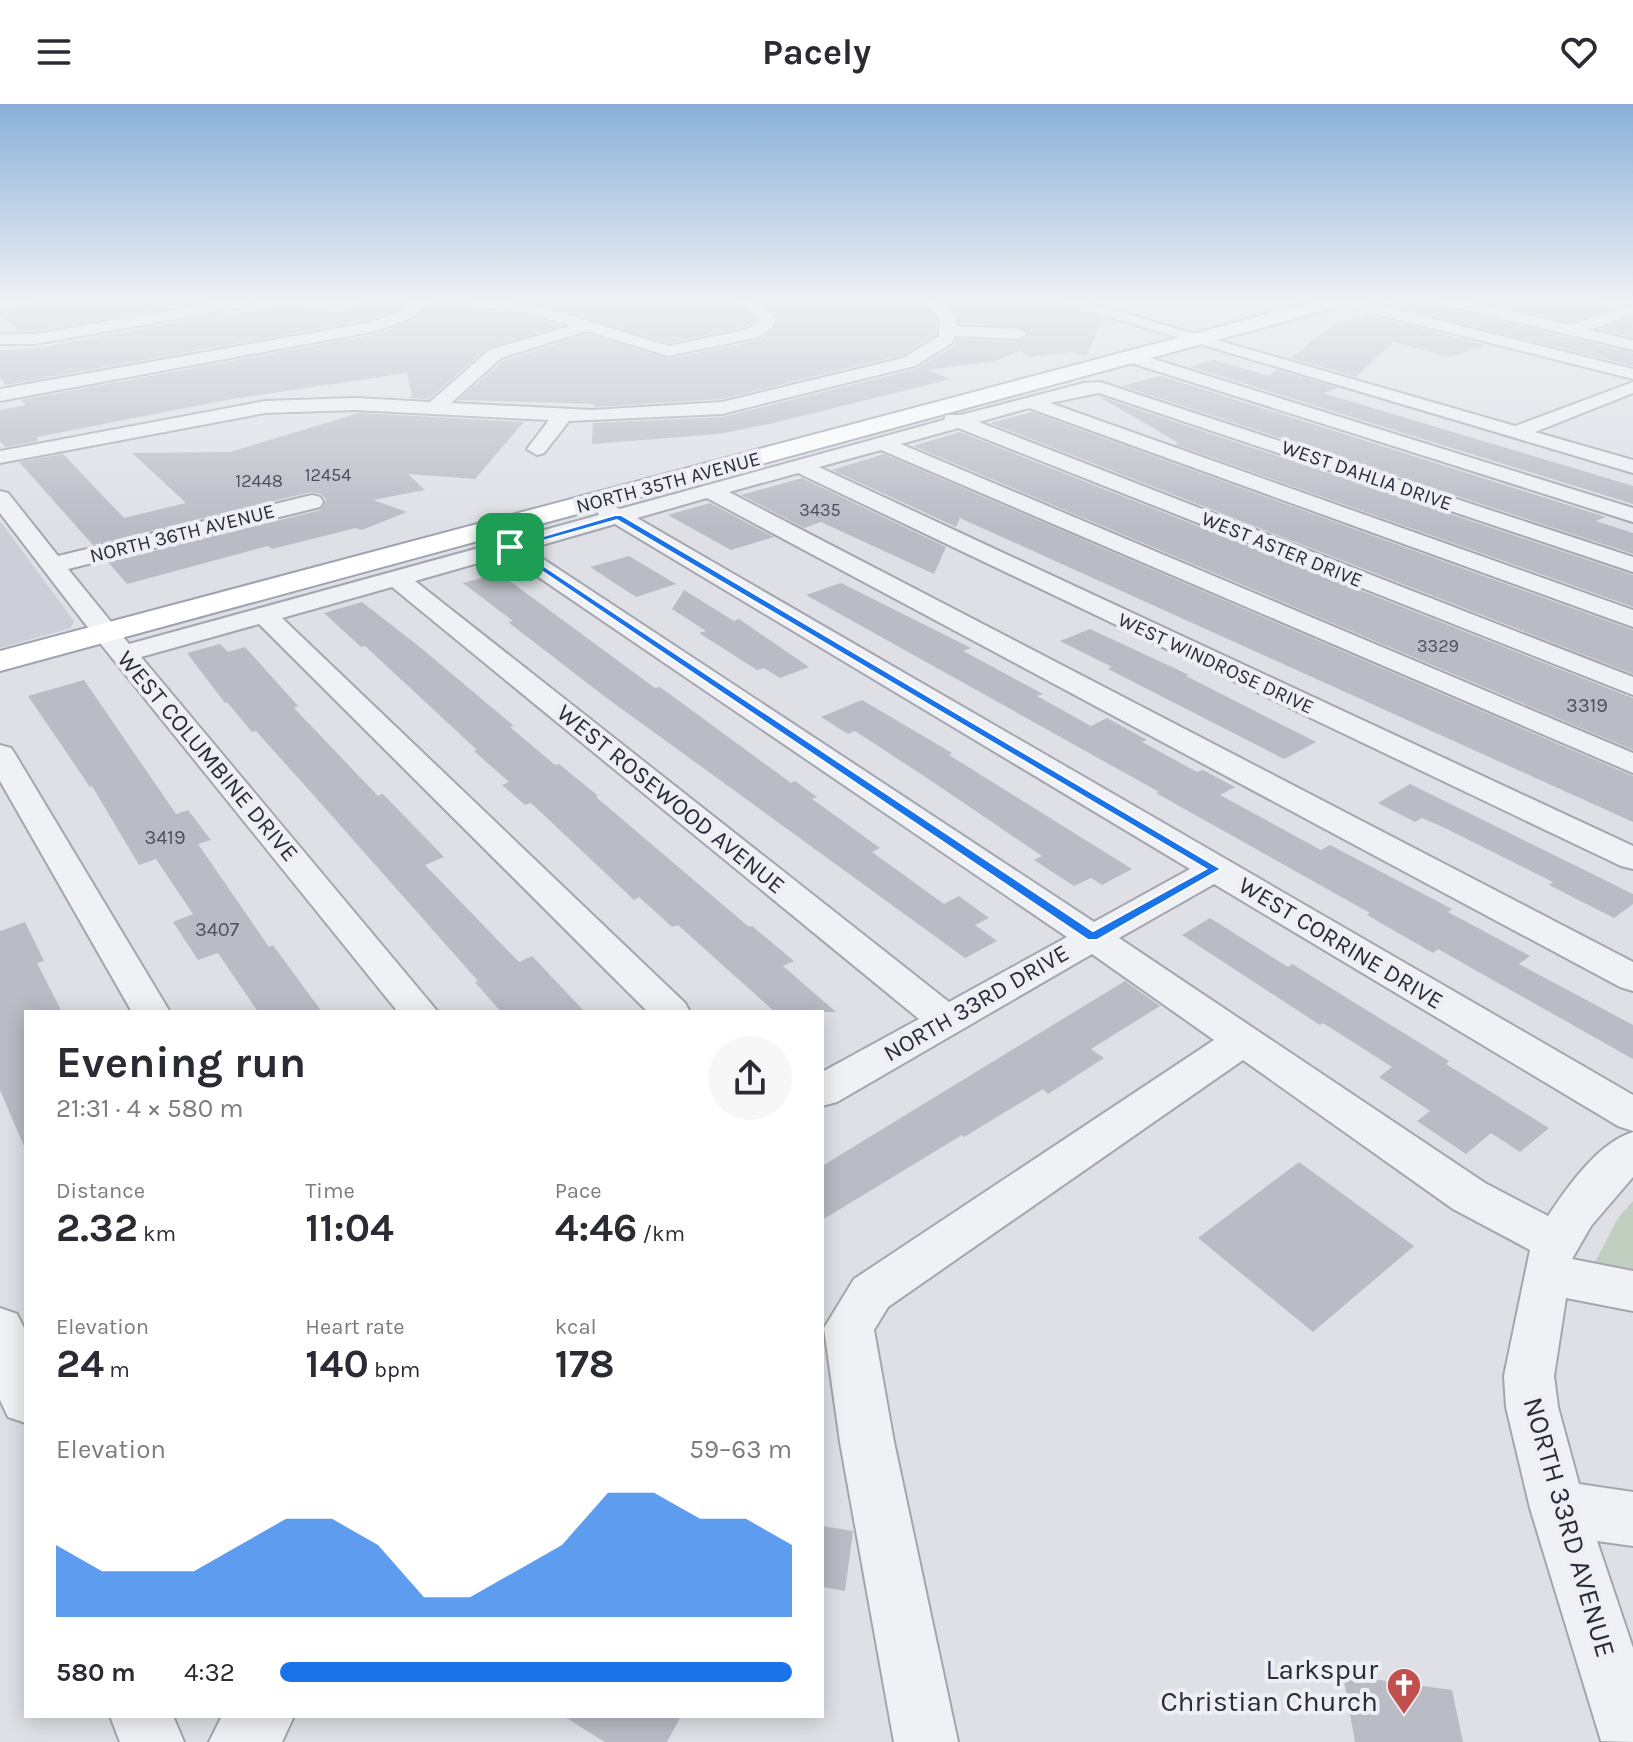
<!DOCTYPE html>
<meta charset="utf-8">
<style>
:root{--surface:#fff;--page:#f7f7f7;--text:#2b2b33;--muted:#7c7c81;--accent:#1a73e8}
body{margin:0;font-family:Karla,sans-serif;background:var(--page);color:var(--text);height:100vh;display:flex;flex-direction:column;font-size:30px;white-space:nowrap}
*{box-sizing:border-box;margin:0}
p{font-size:26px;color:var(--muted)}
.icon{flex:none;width:44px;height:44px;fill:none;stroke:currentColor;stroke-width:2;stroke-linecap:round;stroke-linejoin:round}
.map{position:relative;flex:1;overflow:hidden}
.sheet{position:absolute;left:24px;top:906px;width:800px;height:708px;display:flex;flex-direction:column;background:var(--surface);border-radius:0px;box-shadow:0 4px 20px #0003}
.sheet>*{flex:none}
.pin{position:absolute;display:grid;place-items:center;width:68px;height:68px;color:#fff;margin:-34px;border-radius:16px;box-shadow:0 4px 12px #0006}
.round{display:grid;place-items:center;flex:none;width:84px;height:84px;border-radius:42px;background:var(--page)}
.head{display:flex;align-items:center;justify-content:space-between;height:136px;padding:0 32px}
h1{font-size:44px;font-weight:700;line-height:60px}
.figures{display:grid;grid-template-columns:repeat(3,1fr);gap:12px;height:136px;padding:8px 32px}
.figures div{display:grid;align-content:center}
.figures b{font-size:40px;font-weight:700}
.figures small{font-size:22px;font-weight:400}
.figures p{font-size:22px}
.chart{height:224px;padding:16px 32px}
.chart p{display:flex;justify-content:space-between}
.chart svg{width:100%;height:144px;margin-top:8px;fill:var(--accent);opacity:.7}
ul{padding:0 32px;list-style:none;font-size:26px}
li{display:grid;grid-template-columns:128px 96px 1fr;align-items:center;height:60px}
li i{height:20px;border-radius:10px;background:var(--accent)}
header{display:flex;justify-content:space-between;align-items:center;height:104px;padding:0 32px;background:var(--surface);font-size:36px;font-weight:700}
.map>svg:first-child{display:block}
</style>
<header><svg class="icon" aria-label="menu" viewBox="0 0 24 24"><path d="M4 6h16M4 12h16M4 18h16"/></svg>Pacely<svg class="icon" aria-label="heart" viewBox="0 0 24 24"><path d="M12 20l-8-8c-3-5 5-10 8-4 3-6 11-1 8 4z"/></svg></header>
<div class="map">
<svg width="1633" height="1638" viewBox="0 0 1633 1638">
<rect width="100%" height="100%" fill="#dee0e6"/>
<path fill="#cccfd7" d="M0,417L74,517L71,524L0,544Z"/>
<path fill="#c1cfc0" d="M1633,1097V1172L1592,1164L1618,1114Z"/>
<path fill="#b9bbc5" d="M44,198H197L35,227H19L0,210V205Z
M359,198H407L400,204L371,215L6,281L0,274V246L38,244L217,211L229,212L288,199L346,210Z
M433,198H464L475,206L529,212L560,222L487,244L429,295L409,294L412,293L407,269L232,295L37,333L38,337L6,343L0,337V306L26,301L21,296L377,230L415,216Z
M536,198H730L750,210L755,217L747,222L669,239Z
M760,198H918L936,215V230L902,251L722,295L594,303V300L458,296L503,257L587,230L669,255L760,236L774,225L779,213Z
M943,198H1056L1103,214L1086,252L1072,248L1030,253L1020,247L996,257L927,266L951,275L774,319L719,330L592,340L593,319L723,313L916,265L954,242L957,235L1019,238L1030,231L1019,222L959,219L955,208Z
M1390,198H1438L1443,204L1633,249V262L1390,201Z
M1484,198H1591L1615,204L1570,218Z
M1366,211L1485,241L1451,253L1393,238L1356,273L1291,254L1334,220Z
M1633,214V233L1600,225Z
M1214,256L1269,272L1277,266L1338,284L1323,289L1633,382V400L1190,263Z
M1161,272L1606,413L1596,417L1633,429V450L1122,282Z
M1098,292L1633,471V503L1176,341L1177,338Z
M1032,308L1633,526V570L990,319Z
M359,309L524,318L475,375L408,370L425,386L373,396L407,408L362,426L356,424L272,445L268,442L127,480L108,458L321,406L326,396L321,390L311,388L93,441L19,358L63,350L124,414L186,399L132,349L230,348Z
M960,328L1633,594V646L913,342Z
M884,350L1633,672V718L960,414L956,423L832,366Z
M802,374L946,443L934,470L821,418L804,424L741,391Z
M710,399L774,433L731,446L668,411Z
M629,452L676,480L636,493L590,463Z
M499,469L655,584L660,583L791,679L795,677L817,693L812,695L880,744L872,748L944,800L959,792L989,814L975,821L997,837L965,854L604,592L508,518L513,517L463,479Z
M841,479L971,544L963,547L1043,590L1037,592L1091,622L1107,614L1147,636L1142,638L1197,668L1203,666L1235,683L1220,691L1321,746L1330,741L1452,805L1448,808L1530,852L1519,860L1633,921V955L1438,845L1433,849L1367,811L1370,809L1156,689L1159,688L806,491Z
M684,486L734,517L739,515L809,563L780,574L764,564L757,566L699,529L706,527L672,505Z
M362,498L421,544L514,622L510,623L555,661L559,660L598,692L596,693L749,823L752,822L794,857L783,862L836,908H775L678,821L672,823L639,793L634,796L531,699L525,701L502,681L509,678L474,647L477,646L365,542L361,543L324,509Z
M1090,525L1189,571L1186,572L1316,638L1284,655L1108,565L1112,563L1060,537Z
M220,540L228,548L245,543L298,602L294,604L378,692L383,690L444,753L425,761L519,858L532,852L585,908H501L475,878L478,877L317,695L256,627L252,628L227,598L225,599L187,549Z
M84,576L176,710L188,706L211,736L198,740L269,843L273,841L322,908H258L218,849L198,856L173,818L193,810L156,755L139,761L92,682L90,683L28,592Z
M862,596L952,649L949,651L1132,765L1102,781L1091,774L1074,782L1034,756L1042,752L927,674L855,627L848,630L821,613Z
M1410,680L1633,790V800L1614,814L1549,781L1553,778L1445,724L1422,714L1415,718L1378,699Z
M1210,814L1288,863L1292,860L1449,957L1446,960L1549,1024L1520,1048L1491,1029L1466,1050L1417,1017L1430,1007L1379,973L1392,963L1323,919L1320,921L1182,831Z
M25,818L44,857L37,859L62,908H26V1047L0,986V827Z
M1125,877L1160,902L1091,945L1104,954L1048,990L1043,985L964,1033L962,1031L822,1116V1062Z
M1299,1058L1414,1142L1313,1228L1198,1134Z
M822,1422L853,1427L845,1487L822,1483Z
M1343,1571L1452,1586L1463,1638H1355Z
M563,1612H681L667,1638H605Z"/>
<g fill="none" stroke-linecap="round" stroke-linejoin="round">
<g stroke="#a4a6af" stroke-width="4">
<path id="minor" d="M216,198H252L244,203L35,240H0V230H35Z
M412,198H430L414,213L376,227L0,297V285L372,218L402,207Z
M467,198L532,200L669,242L748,225L759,218L752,208L733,198H755L776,214L772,223L759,233L668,252L587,227L501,254L451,299L592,306L722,298L903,254L939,232V214L921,198C940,198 954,202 957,222L1019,225L1027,230L1019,235L955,232L952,239L915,262L722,310L569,317L544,349L537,351L527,345L549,316L355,306L265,309L0,359V347L265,297L355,294L430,298L489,246L570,222L530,209L475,203Z
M1059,198H1085L1515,322L1633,278V289L1535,328L1633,356V369Z
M1337,198H1365L1633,265V275L1340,201Z
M1441,198H1470L1570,221L1633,201V211L1589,226L1633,236V246L1444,201Z
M1131,248L1633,404V418L1125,257L1122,253L1125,249Z
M1100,278L1633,453V468L1099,289L1050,299L1633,506V523L1029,304L979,318L1633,573V591L958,324L901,340L1633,649V669L881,346L819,363L1633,742V765L1621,762L798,369L729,388L1633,858V887L1620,883L707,394L637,414L1633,991V1027L1618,1022L1214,780L1119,834L1485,1079L1548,1112C1568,1082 1598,1039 1633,1028V1073L1591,1122L1572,1155L1633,1167V1207L1566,1194L1554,1272L1558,1303L1579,1380L1633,1388V1442L1597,1437L1633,1544V1638L1601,1637L1530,1404L1506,1303L1504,1272L1530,1146L1453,1105L1243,956L888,1203L874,1226L894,1338L958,1638H894L840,1338L824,1224L854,1175L1214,936L1092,850L837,998L822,1002V968L919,915L392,483L282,514L685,899L690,908H648L259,520L141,553L438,908H398L96,534L0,409V387L8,389L58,452L312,391L320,393L323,398L320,403L68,465L129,540L599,411L597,407L600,402L608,400L620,405L944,316L946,311H961L1084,279ZM615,420L1190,765L1094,818L528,445ZM506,451L1067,833L949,898L415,477Z
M0,641L11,644L15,650L170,908H132L0,677Z
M0,1204L17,1210L26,1228V1319L8,1313L0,1296Z
M110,1612H173L184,1638H120Z
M222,1612H294L282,1638H209Z"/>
</g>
<g stroke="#9ea3b1" stroke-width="4">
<path id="major" d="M1312,198H1344L1342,202L0,567V547Z"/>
</g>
<use href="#minor" fill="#f0f1f5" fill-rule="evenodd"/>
<use href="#major" fill="#fff" fill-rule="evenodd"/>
</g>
<linearGradient id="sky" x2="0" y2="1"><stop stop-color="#89b0d9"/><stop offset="0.46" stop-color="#f0f1f4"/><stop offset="1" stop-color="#f0f1f4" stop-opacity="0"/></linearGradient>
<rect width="1633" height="428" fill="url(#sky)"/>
<path fill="#1a73e8" stroke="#fff" stroke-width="2" fill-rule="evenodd" d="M615,411H621L1221,765L1097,836H1088L506,443ZM617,416L1206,765L1093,827L517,444Z"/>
<defs>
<g id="church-pin" transform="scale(1.8)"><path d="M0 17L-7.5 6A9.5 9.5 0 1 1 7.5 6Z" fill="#c14f4d" stroke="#edeff4"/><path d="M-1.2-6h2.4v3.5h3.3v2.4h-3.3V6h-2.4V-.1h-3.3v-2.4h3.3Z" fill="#fff"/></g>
</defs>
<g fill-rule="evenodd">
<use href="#church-pin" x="1404" y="1581"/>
</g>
<g text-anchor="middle" stroke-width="8" stroke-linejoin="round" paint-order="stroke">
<g font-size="18" fill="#4d505e">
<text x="328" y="377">12454</text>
<text x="259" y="383">12448</text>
<text x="820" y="412">3435</text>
<text x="1438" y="548">3329</text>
</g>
<g font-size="20" fill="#292c3b" stroke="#edeff4">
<text transform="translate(1367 371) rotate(19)" y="7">WEST DAHLIA DRIVE</text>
<text transform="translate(668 378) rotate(-15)" y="7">NORTH 35TH AVENUE</text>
<text transform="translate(182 429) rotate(-14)" y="7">NORTH 36TH AVENUE</text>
<text transform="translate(1282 445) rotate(22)" y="7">WEST ASTER DRIVE</text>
<text transform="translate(1216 559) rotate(25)" y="7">WEST WINDROSE DRIVE</text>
</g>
<g font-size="20" fill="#4d505e">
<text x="1587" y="608">3319</text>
<text x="165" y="740">3419</text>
<text x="217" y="832">3407</text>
</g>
<g font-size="24" fill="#292c3b" stroke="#edeff4">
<text transform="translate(208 652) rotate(50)" y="8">WEST COLUMBINE DRIVE</text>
<text transform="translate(671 695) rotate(39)" y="8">WEST ROSEWOOD AVENUE</text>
<text transform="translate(1341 839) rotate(31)" y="8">WEST CORRINE DRIVE</text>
<text transform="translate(976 899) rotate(-30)" y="8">NORTH 33RD DRIVE</text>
</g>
<g font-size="28" fill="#292c3b" stroke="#edeff4">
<text transform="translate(1570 1423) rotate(74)" y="10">NORTH 33RD AVENUE</text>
</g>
<g font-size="28" fill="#292c3b" stroke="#edeff4" text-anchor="end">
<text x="1378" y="1575">Larkspur<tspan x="1378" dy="32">Christian Church</tspan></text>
</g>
</g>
</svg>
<div class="pin" style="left:510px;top:443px;background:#1e9e55"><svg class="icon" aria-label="arrive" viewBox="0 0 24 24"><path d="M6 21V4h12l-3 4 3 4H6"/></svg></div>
<section class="sheet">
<div class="head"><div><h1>Evening run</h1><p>21:31 · 4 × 580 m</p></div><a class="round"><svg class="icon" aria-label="share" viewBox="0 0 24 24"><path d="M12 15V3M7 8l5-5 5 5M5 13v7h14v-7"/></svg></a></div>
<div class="figures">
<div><p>Distance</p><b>2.32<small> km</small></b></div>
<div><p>Time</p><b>11:04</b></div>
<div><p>Pace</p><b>4:46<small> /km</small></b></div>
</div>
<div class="figures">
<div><p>Elevation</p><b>24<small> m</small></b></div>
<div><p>Heart rate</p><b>140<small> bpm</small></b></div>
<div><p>kcal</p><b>178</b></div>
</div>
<div class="chart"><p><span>Elevation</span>59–63 m</p>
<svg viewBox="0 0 160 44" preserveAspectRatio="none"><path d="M0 44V22L10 30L20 30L30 30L40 22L50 14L60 14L70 22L80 38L90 38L100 30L110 22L120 6L130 6L140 14L150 14L160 22V44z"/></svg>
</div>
<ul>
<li><b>580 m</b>4:32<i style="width:100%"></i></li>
</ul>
</section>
</div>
